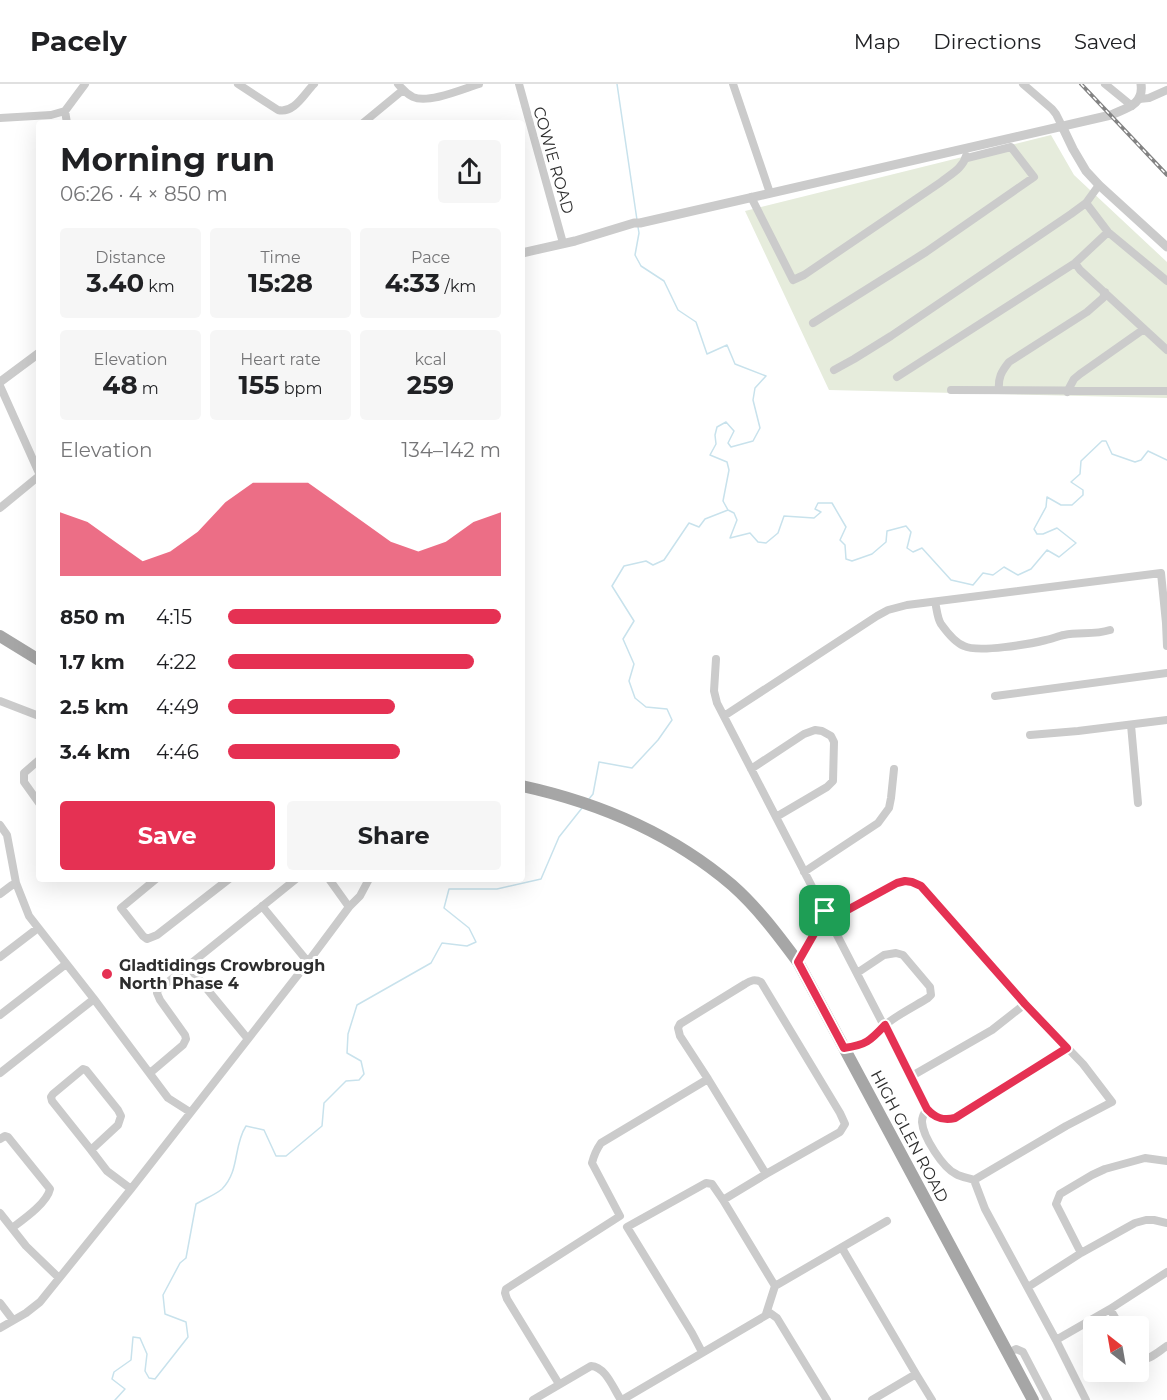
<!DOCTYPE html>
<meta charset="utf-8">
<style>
:root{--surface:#fff;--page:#f6f6f6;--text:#202124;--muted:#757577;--line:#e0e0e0;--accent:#e53153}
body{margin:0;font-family:Montserrat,sans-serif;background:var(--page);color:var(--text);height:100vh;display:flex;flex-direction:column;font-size:22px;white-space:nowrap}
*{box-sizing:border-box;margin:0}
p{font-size:20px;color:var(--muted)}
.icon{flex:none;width:33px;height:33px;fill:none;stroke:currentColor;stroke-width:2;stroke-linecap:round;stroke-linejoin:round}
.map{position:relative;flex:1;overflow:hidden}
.drawer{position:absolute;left:36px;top:36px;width:489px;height:762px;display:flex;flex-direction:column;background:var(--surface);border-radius:6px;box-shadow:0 6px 24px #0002}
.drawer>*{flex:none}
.needle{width:39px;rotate:329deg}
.fabs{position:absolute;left:1083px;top:1232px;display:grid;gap:12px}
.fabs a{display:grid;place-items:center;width:66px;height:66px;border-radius:6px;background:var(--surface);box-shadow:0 6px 24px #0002;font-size:30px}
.pin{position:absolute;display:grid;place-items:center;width:51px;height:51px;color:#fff;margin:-26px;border-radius:12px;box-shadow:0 3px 9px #0006}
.round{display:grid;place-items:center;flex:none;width:63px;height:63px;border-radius:6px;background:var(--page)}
.overview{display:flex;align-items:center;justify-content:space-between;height:102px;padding:0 24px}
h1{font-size:33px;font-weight:700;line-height:45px}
.figures{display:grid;grid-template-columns:repeat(3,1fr);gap:9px;height:102px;padding:6px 24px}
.figures div{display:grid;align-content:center;border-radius:6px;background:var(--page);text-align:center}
.figures b{font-size:26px;font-weight:700}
.figures small{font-size:16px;font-weight:400}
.figures p{font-size:16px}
.chart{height:168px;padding:12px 24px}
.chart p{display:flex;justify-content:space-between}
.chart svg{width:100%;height:108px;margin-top:6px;fill:var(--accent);opacity:.7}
.action{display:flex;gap:12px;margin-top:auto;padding:12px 24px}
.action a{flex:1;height:69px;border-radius:6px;background:var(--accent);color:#fff;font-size:24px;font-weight:700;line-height:69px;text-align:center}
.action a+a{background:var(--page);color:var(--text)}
ul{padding:0 24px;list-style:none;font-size:20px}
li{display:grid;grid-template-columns:96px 72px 1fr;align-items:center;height:45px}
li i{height:15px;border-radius:8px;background:var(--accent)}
header{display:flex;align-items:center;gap:36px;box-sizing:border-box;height:84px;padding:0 30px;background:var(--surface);border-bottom:2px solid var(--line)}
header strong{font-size:28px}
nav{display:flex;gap:33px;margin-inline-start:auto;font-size:21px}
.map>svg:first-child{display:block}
</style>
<header>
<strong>Pacely</strong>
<nav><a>Map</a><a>Directions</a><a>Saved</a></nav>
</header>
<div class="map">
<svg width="1167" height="1316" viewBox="0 0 1167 1316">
<rect width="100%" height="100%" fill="#fff"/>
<path fill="#e6ecdc" d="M1051,51L1074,91L1167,178V314L829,306L745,127Z"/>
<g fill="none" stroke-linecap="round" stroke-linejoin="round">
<path stroke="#c8e2ec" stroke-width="1.5" d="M617,0L637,136
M638,143L639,149L635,171L641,182L664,197L678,226L696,238L707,270L727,261L735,280L766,292L755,304L753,316L760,344L753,357L731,363L728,359L734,347L726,338L717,343L715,351L716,360L710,371L727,378L729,386L723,417L728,426
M589,715L593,710L599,678L632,684L658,656L672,636L667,625L646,623L635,614L629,597L634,580L623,555L634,537L612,502L624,482L646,477L653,481L664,476L689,439L699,443L705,435L728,426L734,429L737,436L730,454L750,449L758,458L766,459L778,449L784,432L814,434L821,428L815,425L818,419H832L846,443L840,456L845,461L846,475L852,477L872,470L886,458L887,447L906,442L911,448L907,464L913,468L922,464L951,496L973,501L983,489L993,491L1004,483L1018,491L1031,485L1047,466L1059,473L1076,459L1057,444L1043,450H1037L1034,445L1046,423L1047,413L1061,421H1072L1083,411V406L1071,398L1080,390L1081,377L1102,357H1106L1112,370L1135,378L1141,376L1148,367L1167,376
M115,1316L125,1305L112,1295L114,1288L131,1276L133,1253L140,1254L147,1270L145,1287L149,1294L155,1295L188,1253L186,1238L165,1230L163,1211L180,1179L186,1174L196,1120C204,1115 215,1111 222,1105C240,1087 233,1062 246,1042L264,1046L276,1072H286L322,1042L324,1019L346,997L359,996L364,990L361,977L347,969L348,950L357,921L431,879L442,859L467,862L476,858L469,844L444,824L449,805H497L541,795L559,753L582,724"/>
<path stroke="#cbcbcb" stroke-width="8" d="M238,0L278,26C294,30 304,10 314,0
M398,0C402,5 407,10 413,13C428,20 463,5 479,0
M519,0L563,159
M733,0L770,109
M1023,0L1052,25L1056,30L1062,42
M1105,0L1132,22
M1139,15L1149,14L1167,6
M65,27L67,39
M0,34L51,31L65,27L85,0
M363,39L403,6
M751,113L793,196L804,191L941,98C951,90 963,84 966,72
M1086,119L1108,148L1167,197
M1075,179L1080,186L1167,266
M813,239L926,168L1034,93L1011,63L967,74
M834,286L854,275L891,252L1071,130L1086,119L1099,101
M897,293L1075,179L1108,148
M0,302L39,389
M951,306L1167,307
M999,306C998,294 1001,288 1009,278L1087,228L1103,214L1105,208
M1067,308L1074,295L1080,290L1144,245
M0,424L39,392
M935,518C937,525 937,534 941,540C946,547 956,559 964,562C978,569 1030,560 1046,556C1052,555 1058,552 1064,551C1080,548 1094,551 1110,546
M1167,539H1166L1167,562
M716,575L714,607L717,619L927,1025C936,1034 943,1037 955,1034L1067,964
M995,612L1167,589
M0,617L39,632
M724,632L877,532L888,526L907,521L1161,489L1166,539
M1131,641L1138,719
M1030,651L1078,647L1167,636
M39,676L24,689V698L39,719
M751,685L804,650L815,646L822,647L831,652L834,658L833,697L827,703L776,733
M0,741L7,751L16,799L29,832L94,915L168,1014L190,1028
M804,788L878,739L889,724L891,714L894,685
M156,795L121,824L143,852L147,855L157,851L229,795
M0,810L12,801L16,799
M262,822L308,878
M349,823L360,812L369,795
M829,836L897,799C906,797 912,798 921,802L1025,920L1083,980L1112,1018L1066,1042L974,1096C968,1094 961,1093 956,1090C943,1084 923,1053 922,1038C922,1033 924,1029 927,1025
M0,873L38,844
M798,878L814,851L825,827
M188,882L248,955
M0,931L66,880
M844,964C869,960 867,957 884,942C895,932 915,922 928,914L931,911L930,903L903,871L896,869L884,871L857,889
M83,985L86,986L118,1026L121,1032L118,1041L91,1066L52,1017L51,1013L53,1010Z
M0,989L94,915
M150,989L183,961L186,955L185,951L160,916L157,909L158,906L296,795
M910,993L992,946L1025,920
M708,995L766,1090
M0,1055L5,1052L8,1053L50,1105C47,1119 24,1135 12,1144
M91,1066L107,1087L131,1105
M974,1096L985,1125L1056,1256L1086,1316
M723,1116L775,1202
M0,1129L26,1162L59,1194
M842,1164L916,1290
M1081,1169L1056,1120L1060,1110L1092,1091L1105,1085L1145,1074L1167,1077
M1028,1203L1081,1169L1135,1139L1146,1136H1154L1167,1139
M0,1219L13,1236
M1110,1225L1120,1242
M766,1230L775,1202L887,1137
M0,1244L26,1229L40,1218L131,1105L308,878L349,823L329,795
M1056,1256L1110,1225L1167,1188
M1008,1269L1016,1265L1023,1268L1048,1316
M1138,1275C1148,1278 1159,1267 1167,1262
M559,1300L507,1215L505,1209L506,1205L620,1132L592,1079C594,1071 596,1066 601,1059L708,995L680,952L678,944L680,940L745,900C751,896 755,895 761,898L840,1029L845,1040L840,1048L766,1090L723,1116L712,1100L706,1099L627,1143L692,1249L702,1268
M533,1316L591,1282C606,1283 613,1304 621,1316
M622,1316L770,1229L777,1234L827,1316
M872,1316L916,1290L932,1316"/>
<path stroke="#cbcbcb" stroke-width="9" d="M1062,42L1073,65L1086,87L1099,101L1167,163
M522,169L575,157L634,139H640L1111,31C1126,24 1144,21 1141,0
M0,298L39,269"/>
<path stroke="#a6a6a6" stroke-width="12" d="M0,552L39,576
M522,702C600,719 671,749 732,801C757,823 778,851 798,878L1033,1316"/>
<g stroke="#838383" stroke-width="4">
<path id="rail" d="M1081,0L1167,91"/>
</g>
<use href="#rail" stroke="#fff" stroke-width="1.5" stroke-dasharray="4.5" stroke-linecap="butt"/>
</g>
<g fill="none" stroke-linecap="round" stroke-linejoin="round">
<g stroke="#fff" stroke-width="12">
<path id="route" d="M905,797L912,798L921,802L1025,920L1067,964L955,1034C943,1037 935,1034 927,1025L885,941C870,957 866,961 844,964L798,878L814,850L825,827L829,836L897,799Z"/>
</g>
<use href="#route" stroke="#e53153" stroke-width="8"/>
</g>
<circle fill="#e53153" stroke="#fff" stroke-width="2" cx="107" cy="890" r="6"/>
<g text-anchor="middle" stroke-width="6" stroke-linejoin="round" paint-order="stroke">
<g font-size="16" fill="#2e2e2e" stroke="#fff">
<text transform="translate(554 76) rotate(74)" y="6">COWIE ROAD</text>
<text transform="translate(910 1052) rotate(62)" y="6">HIGH GLEN ROAD</text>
</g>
<g font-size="16" font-weight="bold" fill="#2e2e2e" stroke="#fff" text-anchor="start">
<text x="119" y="887">Gladtidings Crowbrough<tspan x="119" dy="18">North Phase 4</tspan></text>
</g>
</g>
</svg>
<div class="fabs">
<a><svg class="needle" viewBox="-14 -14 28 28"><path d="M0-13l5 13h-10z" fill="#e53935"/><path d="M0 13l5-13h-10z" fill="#757577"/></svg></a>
</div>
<div class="pin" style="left:825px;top:827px;background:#1e9e55"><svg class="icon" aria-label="arrive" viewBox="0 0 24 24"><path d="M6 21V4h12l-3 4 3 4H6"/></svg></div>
<section class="drawer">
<div class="overview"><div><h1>Morning run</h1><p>06:26 · 4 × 850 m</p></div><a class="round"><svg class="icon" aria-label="share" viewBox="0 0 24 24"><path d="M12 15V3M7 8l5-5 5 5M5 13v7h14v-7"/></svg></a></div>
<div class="figures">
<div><p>Distance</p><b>3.40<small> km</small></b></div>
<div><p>Time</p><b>15:28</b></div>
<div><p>Pace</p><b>4:33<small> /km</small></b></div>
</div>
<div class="figures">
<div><p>Elevation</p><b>48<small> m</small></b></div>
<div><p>Heart rate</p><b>155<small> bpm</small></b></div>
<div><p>kcal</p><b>259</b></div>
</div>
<div class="chart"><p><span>Elevation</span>134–142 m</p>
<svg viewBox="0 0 160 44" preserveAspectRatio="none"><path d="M0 44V18L10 22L20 30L30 38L40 34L50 26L60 14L70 6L80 6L90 6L100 14L110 22L120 30L130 34L140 30L150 22L160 18V44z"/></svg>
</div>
<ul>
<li><b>850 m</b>4:15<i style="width:100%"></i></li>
<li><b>1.7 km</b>4:22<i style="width:90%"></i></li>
<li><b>2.5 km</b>4:49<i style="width:61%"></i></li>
<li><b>3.4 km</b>4:46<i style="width:63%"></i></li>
</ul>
<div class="action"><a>Save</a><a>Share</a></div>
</section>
</div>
